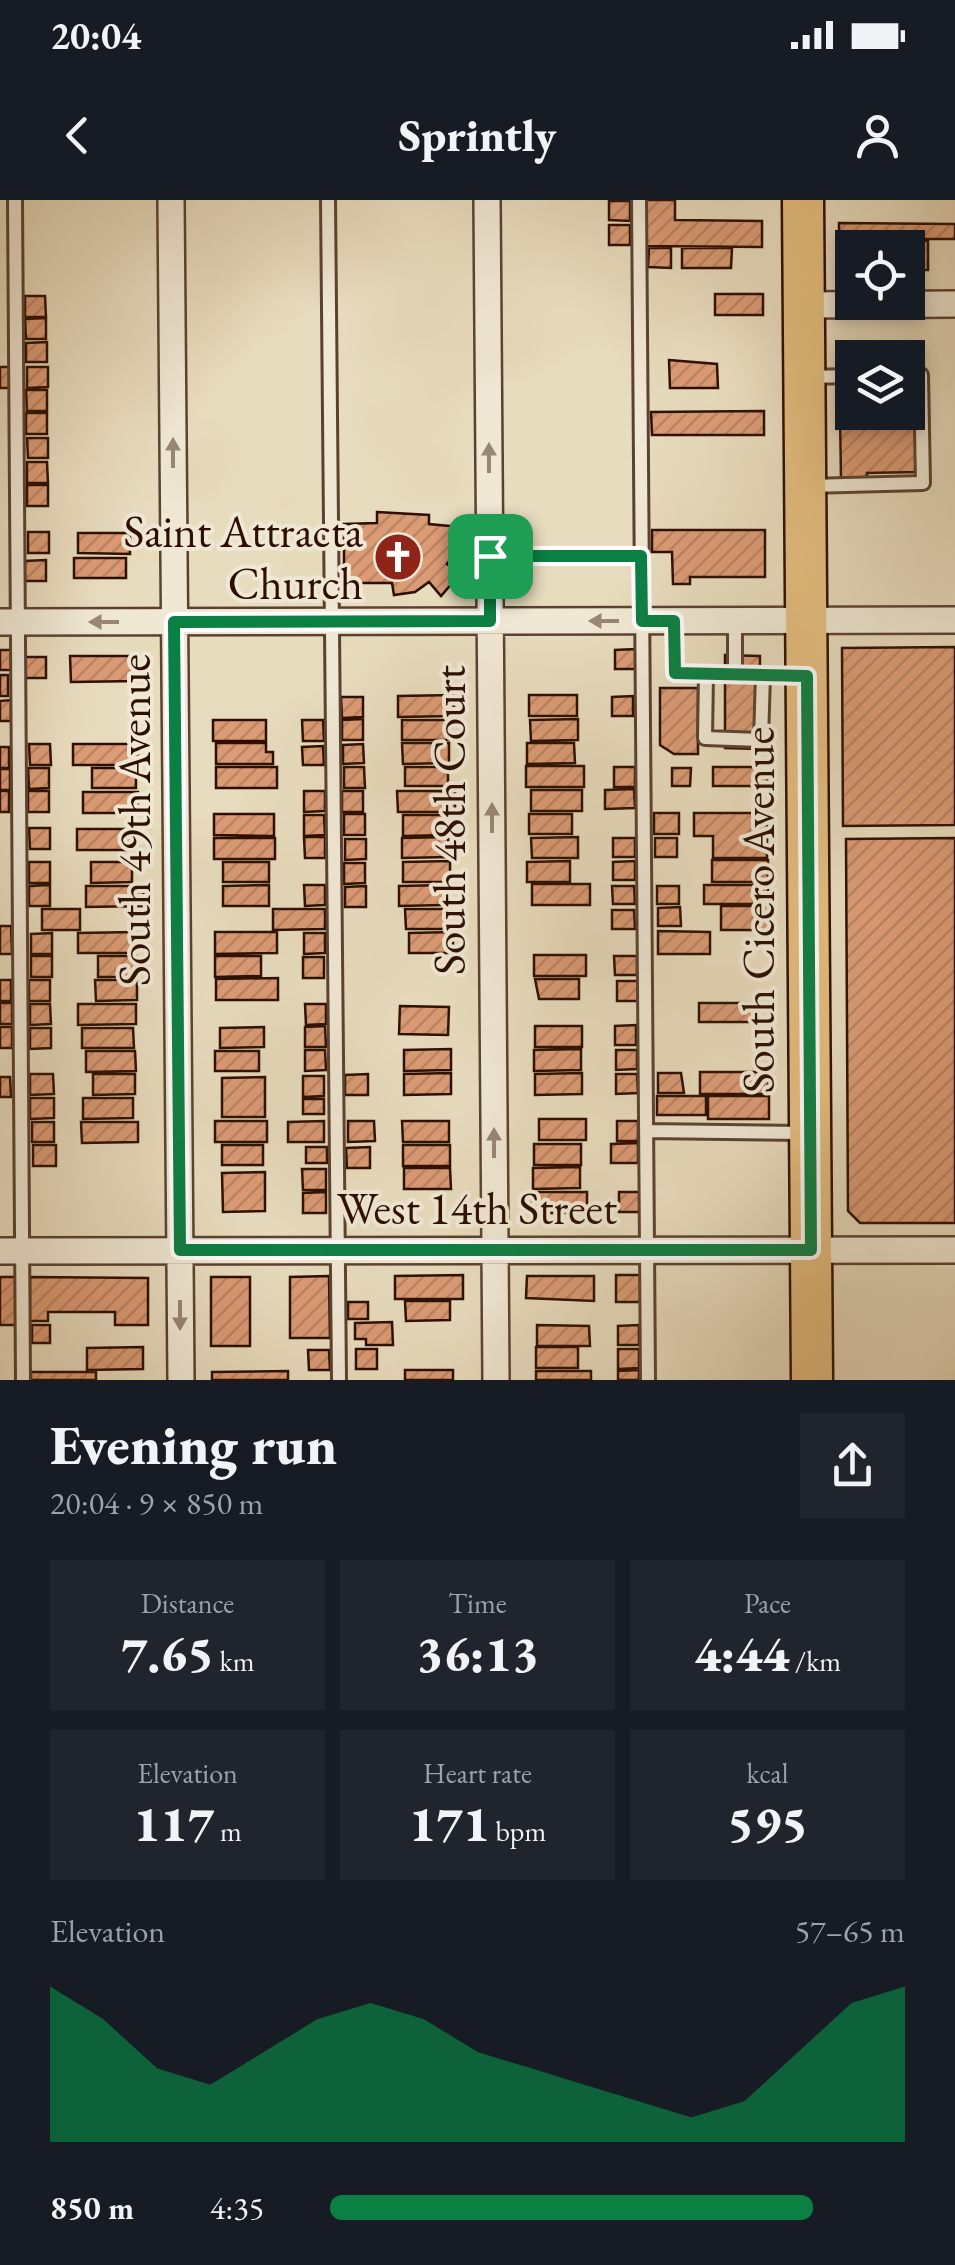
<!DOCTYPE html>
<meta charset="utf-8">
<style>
:root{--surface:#171b24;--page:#20242c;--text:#f1f3f6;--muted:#9ea1a6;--accent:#0b8043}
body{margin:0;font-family:"EB Garamond",serif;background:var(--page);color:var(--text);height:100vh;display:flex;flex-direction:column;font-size:38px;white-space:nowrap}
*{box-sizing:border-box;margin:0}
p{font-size:32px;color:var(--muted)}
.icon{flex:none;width:55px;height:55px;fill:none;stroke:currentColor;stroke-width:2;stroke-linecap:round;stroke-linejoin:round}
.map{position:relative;height:1180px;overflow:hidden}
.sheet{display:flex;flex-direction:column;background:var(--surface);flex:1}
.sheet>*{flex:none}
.controls{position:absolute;left:835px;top:30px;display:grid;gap:20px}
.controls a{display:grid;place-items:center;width:90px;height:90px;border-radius:0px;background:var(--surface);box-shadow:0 5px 15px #0003;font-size:50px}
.pin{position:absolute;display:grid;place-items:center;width:85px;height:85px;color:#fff;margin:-42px;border-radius:20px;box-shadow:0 5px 15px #0006}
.round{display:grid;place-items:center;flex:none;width:105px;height:105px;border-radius:0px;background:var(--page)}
.headline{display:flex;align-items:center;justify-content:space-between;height:170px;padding:0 50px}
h1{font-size:55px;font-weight:800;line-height:75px}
.stats{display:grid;grid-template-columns:repeat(3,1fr);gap:15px;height:170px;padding:10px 50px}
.stats div{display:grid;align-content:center;border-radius:0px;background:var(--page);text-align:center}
.stats b{font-size:50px;font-weight:800}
.stats small{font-size:28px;font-weight:400}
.stats p{font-size:28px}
.chart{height:280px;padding:20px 50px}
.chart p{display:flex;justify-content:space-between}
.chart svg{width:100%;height:180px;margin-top:10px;fill:var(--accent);opacity:.7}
ul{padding:0 50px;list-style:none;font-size:32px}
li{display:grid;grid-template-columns:160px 120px 1fr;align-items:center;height:75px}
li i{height:25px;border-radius:12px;background:var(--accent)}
.status{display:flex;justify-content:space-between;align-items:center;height:70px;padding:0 50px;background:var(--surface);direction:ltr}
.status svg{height:28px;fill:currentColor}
header{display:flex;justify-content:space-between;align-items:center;height:130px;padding:0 50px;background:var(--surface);font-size:45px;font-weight:800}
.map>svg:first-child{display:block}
</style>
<div class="status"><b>20:04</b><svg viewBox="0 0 49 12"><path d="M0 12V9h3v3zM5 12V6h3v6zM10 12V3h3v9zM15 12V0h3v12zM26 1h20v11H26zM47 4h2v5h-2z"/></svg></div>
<header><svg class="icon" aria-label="back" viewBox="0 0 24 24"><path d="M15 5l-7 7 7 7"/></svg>Sprintly<svg class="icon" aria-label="person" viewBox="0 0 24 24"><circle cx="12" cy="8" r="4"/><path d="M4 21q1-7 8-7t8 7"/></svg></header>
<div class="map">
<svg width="955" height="1180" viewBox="0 0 955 1180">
<defs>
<pattern id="building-hatch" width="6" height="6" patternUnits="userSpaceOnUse" patternTransform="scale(2.5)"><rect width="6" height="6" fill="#db9b75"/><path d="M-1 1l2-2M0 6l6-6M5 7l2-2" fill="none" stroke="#bc8463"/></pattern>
</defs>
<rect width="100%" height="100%" fill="#e8dcbe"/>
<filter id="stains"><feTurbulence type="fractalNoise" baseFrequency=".002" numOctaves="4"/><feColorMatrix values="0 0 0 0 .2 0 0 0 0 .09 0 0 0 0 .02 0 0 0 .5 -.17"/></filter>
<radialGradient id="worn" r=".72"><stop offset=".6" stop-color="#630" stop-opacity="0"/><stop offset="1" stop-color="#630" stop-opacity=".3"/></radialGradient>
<path fill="url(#building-hatch)" stroke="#2c0f01" stroke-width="2.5" d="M646,0H675V20L762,21V47L646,46Z
M609,1H630V21L609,20Z
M839,23L955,24V39H905L904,48H852V69H845L839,64Z
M609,25H630V45H609Z
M908,40L928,41V70H908Z
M649,48H671V68L648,67Z
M682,48H732L731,68H682Z
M715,94H763V115H715Z
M25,96H45L46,117H25Z
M46,118V139H26L25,119Z
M47,142V162H26V143Z
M669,160L717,164L718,188H670Z
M0,167H9L10,188H0Z
M27,167H48V187L27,188Z
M26,190H47V211H27Z
M908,210H915L916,272L867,273V278L841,279L840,214L881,217V212Z
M764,211V235H652L651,212Z
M26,213H47V234H26Z
M27,238H48V258H28Z
M27,262H47L48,283H27Z
M27,285H48V306H27Z
M377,312L429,315V324L461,327L457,350L447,364L460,374L441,396L429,382L415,392L394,395L392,383H344V324L377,323Z
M652,330H765V377H690V384H673L672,352H652Z
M28,332H49V353H28Z
M78,333H130V354L78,353Z
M74,358H126V378H74Z
M46,360V381H25V361Z
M955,447V625L843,626L842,448Z
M636,449V469H615V450Z
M0,450H11V470H0Z
M725,455L760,456L759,549L725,548Z
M70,456H131V460H139V481L71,482Z
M25,457H46V478H26Z
M0,475H8V496H0Z
M660,488H698V554H674L660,545Z
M454,495V516L398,517V496Z
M529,495H577V516H529Z
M633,496V516H612V497Z
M341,497H363V517L342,518Z
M11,500V521H0V501Z
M363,519V540H342V520Z
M578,519V540L531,541L530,520Z
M213,520H266V541H213Z
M302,520H323L324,541H303Z
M402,520H449V540H402Z
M216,543H266V552H273V564H216Z
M402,543H449V563L403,564Z
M527,543H574L575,563L527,564Z
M29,544H50L51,565H30Z
M73,544H138V565H73Z
M363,544L364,563L343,564V545Z
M323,546L324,565H303L302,547Z
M0,547H9V568H0Z
M526,566H584V587H526Z
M216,567H277V588H216Z
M344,567H364L365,588H344Z
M405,567H448V586H405Z
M614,567H635V587H614Z
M713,567H767V586H713Z
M28,568H49V588L29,589Z
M92,568H136V588H92Z
M672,568H691L690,586H672Z
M0,569H10V590H0Z
M634,589L635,608L605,609V590Z
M531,590H582V611H531Z
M0,591H9V612H0Z
M28,591H49V612H28Z
M304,591H325V611L304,612Z
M342,591H363V612H342Z
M397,591H455V612H398Z
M83,592H138V613H83Z
M654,613H679V634H654Z
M694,613H767V658H713V636H694Z
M214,614H274V636L214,635Z
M344,614H365V635H344Z
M529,614H572V634H529Z
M304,615H324L325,635L304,636Z
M403,615H449L450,635L403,636Z
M29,628H50V649H30Z
M77,629H138V650H77Z
M304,637H325V658H305Z
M448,637L449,657L402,658V638Z
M578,637V658H532L531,638Z
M214,638H275V659H214Z
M613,638H635V657H613Z
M655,638H677V657H655Z
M955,638V1023H860L848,1011L846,639Z
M345,639H366V659L345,660Z
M712,660H768V682H712Z
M450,661V682H403V662Z
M570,661V682H527V662Z
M635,661V680H613V662Z
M29,662H50V683H29Z
M91,662H132V682L91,683Z
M223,662H269V682H223Z
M344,663H365V683L344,684Z
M532,684H590V705H532Z
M50,685V706H29V686Z
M269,685V706H223V686Z
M304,685H325V705L305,706Z
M445,685V705L399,706V686Z
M704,685H768V704H704Z
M86,686H143L144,706L86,707Z
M366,686V707H345V687Z
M612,686H634L635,704H613Z
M657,686H679V704H657Z
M721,706H769L770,730H721Z
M680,707L681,726H658V708Z
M42,709H80V730H42Z
M273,709H325V729L273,730Z
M405,709H449L450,729H406Z
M612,710H634L635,729H612Z
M0,726H11L12,754H0Z
M658,731L710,732V754H658Z
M135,732V753H78V733Z
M215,732H277V753L215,754Z
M453,732V753H409V733Z
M52,733V754H31V734Z
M304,733H325V753L304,754Z
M534,755H586V776H534Z
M31,756H52V777H31Z
M98,756H136L137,777H98Z
M215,756H261V776L215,777Z
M614,756H637V775H615Z
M303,757H324V778H303Z
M278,778V800H216V779Z
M535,779H579V799H539Z
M0,780H11V801H0Z
M29,780H50V801H29Z
M95,780H137V800L96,801Z
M617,781H638V801H617Z
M0,803H12V824H0Z
M699,803H755V822H699Z
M30,804H50L51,824L30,825Z
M78,804H136V824L78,825Z
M305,804H326V824L306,825Z
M400,806L449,807L448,835L399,834Z
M636,825V845H615V826Z
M325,826L326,847H305V827Z
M535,826H582V847H535Z
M0,827H12V848H0Z
M264,827V847L220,848V828Z
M30,828H51V848L30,849Z
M82,828H133L134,848H82Z
M451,849V870L404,871V850Z
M581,849V870L534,871V850Z
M305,850H325L326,870L305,871Z
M616,850H637V869L616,870Z
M86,851H135L136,871L86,872Z
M215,851H259V871H215Z
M700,872H769L768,894H700Z
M451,873V894L404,895V874Z
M582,873V894L535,895V874Z
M658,873H681L684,893H658Z
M30,874H53L54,894L30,895Z
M93,874H135V894L93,895Z
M368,874V895H345V875Z
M616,874H637L638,893L616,894Z
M303,876H324V896L303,897Z
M0,877H10L11,897H0Z
M265,877V917H222V878Z
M657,896H706V915H657Z
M708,896H769V919H708Z
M30,898H54V918L30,919Z
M83,898H133V918L83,919Z
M303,899H324V914H303Z
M539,919H586V940H539Z
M215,921H267V942H215Z
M324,921V942H288V922Z
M348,921H374L375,941L348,942Z
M402,921H449V942H403Z
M617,921H638V941H617Z
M32,922H54V942H32Z
M81,922H138V942L82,943Z
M638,943V963H611V944Z
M534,944H581V965H534Z
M33,945H56V966H33Z
M222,945H263V965H222Z
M403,945H450V966H403Z
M306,947H327V963H306Z
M370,947V968H347L346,948Z
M580,967V988L533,989V968Z
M404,968H450L451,989H404Z
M302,969H326V990H303Z
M265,972V1011L223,1012L222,973Z
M326,992V1013H303V993Z
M532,992H587V1013H532Z
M619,992H640V1012H619Z
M463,1075V1099H395V1076Z
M616,1075H640V1102H616Z
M329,1076L330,1138H290V1077Z
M527,1076H594V1101L526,1098Z
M0,1077H18L19,1125H0Z
M30,1077L148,1078V1125H115V1112H48V1121H30Z
M211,1077H250V1146H211Z
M405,1101H450V1120L406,1121Z
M348,1102H368V1119H348Z
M392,1122L393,1145H366V1139H355V1123Z
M32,1125H50V1143H32Z
M537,1125L589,1126L590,1146H537Z
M639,1125V1145H618V1126Z
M143,1147V1169L87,1170V1148Z
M536,1147H578V1168H536Z
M356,1149H377V1169H356Z
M618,1149H639V1168L618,1169Z
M308,1150H329L330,1170H309Z
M405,1170H453V1180H405Z
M639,1170V1180H618V1171Z
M288,1171V1180H212V1172Z
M536,1171H591V1180H536Z
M31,1172H96V1180H31Z"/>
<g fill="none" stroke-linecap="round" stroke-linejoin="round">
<g stroke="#5b4230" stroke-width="18">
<path id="lane" d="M15,0L23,1180
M328,0L339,1180
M639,0L648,1180
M807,177L852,176
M808,286L923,283L921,175H908
M490,356H641
M674,421L675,473L800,476
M706,474L705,538L761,540L763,475
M735,474V421
M646,931L803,933"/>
</g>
<g stroke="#5b4230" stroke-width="30">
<path id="street" d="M171,0L181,1180
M487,0L496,1180
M804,105L955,104
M0,422L955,420
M0,1051L955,1050"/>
</g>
<g stroke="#2c0f01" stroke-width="45">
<path id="primary" d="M803,0L812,1180"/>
</g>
<use href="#lane" stroke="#f0e8d5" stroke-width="12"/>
<use href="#street" stroke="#f0e8d5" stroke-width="25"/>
<use href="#primary" stroke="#e4be7f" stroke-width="40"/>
</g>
<defs><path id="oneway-solid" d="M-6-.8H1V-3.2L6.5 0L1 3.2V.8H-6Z" transform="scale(2.5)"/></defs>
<g fill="#988676">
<use href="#oneway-solid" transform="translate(173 253) rotate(-90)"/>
<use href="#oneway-solid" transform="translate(489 258) rotate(-90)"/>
<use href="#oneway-solid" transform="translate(604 421) rotate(180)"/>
<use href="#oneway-solid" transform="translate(104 422) rotate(180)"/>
<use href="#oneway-solid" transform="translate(492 618) rotate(-90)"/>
<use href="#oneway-solid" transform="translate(494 943) rotate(-90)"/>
<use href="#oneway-solid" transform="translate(180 1115) rotate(90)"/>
</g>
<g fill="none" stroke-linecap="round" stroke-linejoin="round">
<g stroke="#fff" stroke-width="20">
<path id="route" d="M490,356H641L642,421H674L675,473L807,476L811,1050H180L174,422L490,421Z"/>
</g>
<use href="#route" stroke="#0b8043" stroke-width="12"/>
</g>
<defs>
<g id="church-disc" transform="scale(2.5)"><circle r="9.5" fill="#8f2418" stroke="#f0e8d5"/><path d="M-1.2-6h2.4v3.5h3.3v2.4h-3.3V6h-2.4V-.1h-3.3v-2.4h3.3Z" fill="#fff"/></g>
</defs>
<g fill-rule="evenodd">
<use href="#church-disc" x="398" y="357"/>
</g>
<g text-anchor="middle" stroke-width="8" stroke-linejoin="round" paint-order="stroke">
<g font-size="45" fill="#2c0f01" stroke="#f0e8d5" text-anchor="end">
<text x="363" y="347">Saint Attracta<tspan x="363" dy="52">Church</tspan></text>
</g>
<g font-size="45" fill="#2c0f01" stroke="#f0e8d5">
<text transform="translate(134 620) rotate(-90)" y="16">South 49th Avenue</text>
<text transform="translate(449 620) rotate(-90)" y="16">South 48th Court</text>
<text transform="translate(758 710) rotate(-90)" y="16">South Cicero Avenue</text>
<text x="477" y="1024">West 14th Street</text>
</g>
</g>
<rect width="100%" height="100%" filter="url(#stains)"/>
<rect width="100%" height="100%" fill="url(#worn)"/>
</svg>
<div class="controls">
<a><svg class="icon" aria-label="locate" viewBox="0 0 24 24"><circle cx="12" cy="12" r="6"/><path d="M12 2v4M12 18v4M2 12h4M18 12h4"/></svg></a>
<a><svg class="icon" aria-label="layers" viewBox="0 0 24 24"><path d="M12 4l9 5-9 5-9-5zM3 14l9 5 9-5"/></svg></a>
</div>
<div class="pin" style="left:490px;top:356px;background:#1e9e55"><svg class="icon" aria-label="arrive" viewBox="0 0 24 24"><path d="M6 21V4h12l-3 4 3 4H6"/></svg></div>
</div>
<section class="sheet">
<div class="headline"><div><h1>Evening run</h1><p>20:04 · 9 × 850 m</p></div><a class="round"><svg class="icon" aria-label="share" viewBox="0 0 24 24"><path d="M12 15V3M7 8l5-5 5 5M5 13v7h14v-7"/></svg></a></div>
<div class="stats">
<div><p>Distance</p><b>7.65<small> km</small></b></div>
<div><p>Time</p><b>36:13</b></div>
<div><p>Pace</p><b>4:44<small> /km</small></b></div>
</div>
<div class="stats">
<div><p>Elevation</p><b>117<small> m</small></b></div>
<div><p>Heart rate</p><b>171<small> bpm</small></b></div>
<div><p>kcal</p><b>595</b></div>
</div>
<div class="chart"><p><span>Elevation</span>57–65 m</p>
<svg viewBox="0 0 160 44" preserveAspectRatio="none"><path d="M0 44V6L10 14L20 26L30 30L40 22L50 14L60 10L70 14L80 22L90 26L100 30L110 34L120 38L130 34L140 22L150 10L160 6V44z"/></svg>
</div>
<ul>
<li><b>850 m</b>4:35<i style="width:84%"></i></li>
</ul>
</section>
